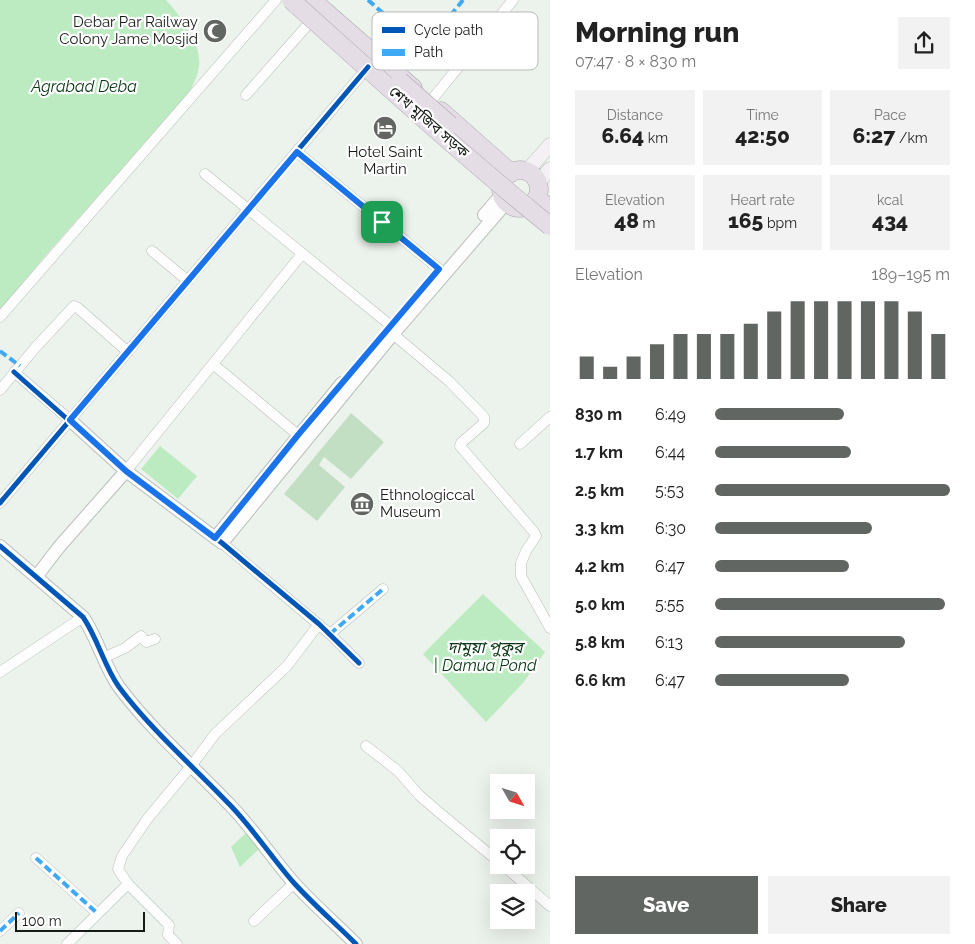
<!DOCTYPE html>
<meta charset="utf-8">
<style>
:root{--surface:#fff;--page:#f2f2f2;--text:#222;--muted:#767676;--accent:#626662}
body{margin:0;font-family:Raleway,"Noto Sans Bengali",sans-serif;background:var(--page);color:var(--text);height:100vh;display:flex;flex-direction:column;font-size:19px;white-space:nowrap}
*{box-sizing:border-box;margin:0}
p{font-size:16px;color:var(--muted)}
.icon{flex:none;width:28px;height:28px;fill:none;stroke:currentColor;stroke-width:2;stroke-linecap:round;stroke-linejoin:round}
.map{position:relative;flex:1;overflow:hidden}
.sheet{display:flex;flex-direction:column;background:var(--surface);width:425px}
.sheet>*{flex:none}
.needle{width:32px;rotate:129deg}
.controls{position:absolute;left:490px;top:774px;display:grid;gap:10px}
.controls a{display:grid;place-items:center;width:45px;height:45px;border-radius:0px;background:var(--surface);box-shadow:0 5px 20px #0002;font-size:25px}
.scale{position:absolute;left:15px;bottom:12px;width:130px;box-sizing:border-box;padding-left:5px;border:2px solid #171b17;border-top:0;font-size:14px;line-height:18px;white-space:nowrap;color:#171b17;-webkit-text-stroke:4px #fff;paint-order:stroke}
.pin{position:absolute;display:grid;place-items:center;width:42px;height:42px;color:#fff;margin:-21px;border-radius:10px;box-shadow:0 2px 8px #0006}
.round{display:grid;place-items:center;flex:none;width:52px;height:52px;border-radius:0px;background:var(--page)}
.summary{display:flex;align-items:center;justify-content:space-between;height:85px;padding:0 25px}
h1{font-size:28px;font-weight:800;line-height:38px}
.stats{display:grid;grid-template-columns:repeat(3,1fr);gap:8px;height:85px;padding:5px 25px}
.stats div{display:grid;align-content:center;border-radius:0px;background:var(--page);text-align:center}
.stats b{font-size:21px;font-weight:800}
.stats small{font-size:14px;font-weight:400}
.stats p{font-size:14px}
.chart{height:140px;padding:10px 25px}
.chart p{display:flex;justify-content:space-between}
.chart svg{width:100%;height:90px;margin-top:5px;stroke:var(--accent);stroke-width:6}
.primary-button{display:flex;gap:10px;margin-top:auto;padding:10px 25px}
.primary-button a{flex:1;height:58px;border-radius:0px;background:var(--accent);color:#fff;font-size:20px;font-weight:800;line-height:58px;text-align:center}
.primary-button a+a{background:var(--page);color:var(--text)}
ul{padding:0 25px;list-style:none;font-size:16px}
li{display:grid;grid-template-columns:80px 60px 1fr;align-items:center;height:38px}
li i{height:12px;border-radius:6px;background:var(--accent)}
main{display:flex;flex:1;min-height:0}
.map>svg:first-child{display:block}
</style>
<main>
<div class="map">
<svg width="550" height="944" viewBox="0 0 550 944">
<rect width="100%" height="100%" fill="#ecf2ec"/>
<path fill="#c2dfc4" d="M351,413L384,442L351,479L324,457L319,465L345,487L317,521L284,494Z"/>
<path fill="#bceac1" d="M1,0H166C179,14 202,45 199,65C198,76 193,85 188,94L45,256L0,310V1Z
M160,446L197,476L178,499L141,469Z
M483,594L545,652L523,683L486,722L423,654Z
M251,828L262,846L240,867L231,847Z"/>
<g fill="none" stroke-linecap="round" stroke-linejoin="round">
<g stroke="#babeba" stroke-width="11">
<path id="minor" d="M246,95L312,20
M430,102L513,0
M297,152L439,269
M205,174L390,325
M152,251L188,281
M0,317L276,0
M393,334L450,382L484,417V423L461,443L460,446L534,532L536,536L526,551L521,563V576L550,628
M213,364L298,435
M14,372L70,420
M0,390L35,348L74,306L78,308L128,352
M520,444L550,417
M126,471L302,254
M0,503L368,67
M222,543L330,634L359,663
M330,634L383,589
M103,658L125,648L141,636L146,642L155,639
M0,672L83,617
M366,746L398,771L419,795L441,814L499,862
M36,858L97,913
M503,865L550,906
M128,884L169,925L168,935L177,944
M254,921L294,883
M0,931L19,913
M67,944L128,884L118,869L122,856L148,818L192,765L215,734L287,666L319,624"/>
</g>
<g stroke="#babeba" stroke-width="14">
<path id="tertiary" d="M484,215L502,194
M70,420L126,471L222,543L393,334L507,202
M215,538L342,383
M0,546L83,617C98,639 104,666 119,687C152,731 194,767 231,806C254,830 272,858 294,883C313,904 335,923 356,944
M36,577L59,547L126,471"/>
</g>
<g stroke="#babeba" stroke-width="15">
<path id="secondary" d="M527,171L550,145
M538,183L550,169"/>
</g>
<g stroke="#aaa3ad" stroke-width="19">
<path id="trunk" d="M312,0L413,88
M441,111L511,173
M501 189a19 19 0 1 1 38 0a19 19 0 1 1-38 0Z
M537,198L550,209"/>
</g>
<use href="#minor" stroke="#fcfdfc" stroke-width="10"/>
<use href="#tertiary" stroke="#fcfdfc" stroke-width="12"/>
<use href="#secondary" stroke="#f3f1f4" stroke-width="14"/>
<use href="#trunk" stroke="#e4dde6" stroke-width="18"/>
<g stroke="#aaa3ad" stroke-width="19" stroke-linecap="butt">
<path id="trunk-bridge" d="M291,0C376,76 461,154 550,226
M400,81L450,125"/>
</g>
<use href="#trunk-bridge" stroke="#e4dde6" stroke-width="18"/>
<path stroke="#3fa9f5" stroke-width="4" stroke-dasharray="8 4" stroke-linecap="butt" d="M368,0L423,48L434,36
M463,0L434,36L464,63
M0,351L20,366
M330,634L383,589
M36,858L97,913
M0,931L19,913"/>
<g stroke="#fff" stroke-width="8">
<path id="cycleway" d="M14,372L126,471L222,543L319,624L359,663
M0,503L368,67
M0,546L83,617C98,639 104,666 119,687C152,731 194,767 231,806C254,830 272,858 294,883C313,904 335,923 356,944"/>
</g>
<use href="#cycleway" stroke="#0057b8" stroke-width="5"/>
</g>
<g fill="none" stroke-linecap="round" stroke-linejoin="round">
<g stroke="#fff" stroke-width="10">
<path id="route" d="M297,152L439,269L298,435L215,538L126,471L70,420Z"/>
</g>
<use href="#route" stroke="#1a73e8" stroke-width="6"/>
</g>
<defs>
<g id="mosque-disc" transform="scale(1.25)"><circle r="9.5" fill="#626662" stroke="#fff"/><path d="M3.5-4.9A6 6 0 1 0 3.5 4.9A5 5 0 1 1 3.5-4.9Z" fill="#fff"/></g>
<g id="hotel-disc" transform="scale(1.25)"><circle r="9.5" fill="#626662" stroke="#fff"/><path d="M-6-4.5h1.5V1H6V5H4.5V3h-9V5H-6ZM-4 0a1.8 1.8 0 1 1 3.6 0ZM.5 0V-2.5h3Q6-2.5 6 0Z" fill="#fff"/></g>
<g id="museum-disc" transform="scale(1.25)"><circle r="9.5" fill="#626662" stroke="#fff"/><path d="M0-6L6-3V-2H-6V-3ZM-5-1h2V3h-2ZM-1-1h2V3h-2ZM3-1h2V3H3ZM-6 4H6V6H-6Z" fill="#fff"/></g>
</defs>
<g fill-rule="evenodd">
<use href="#mosque-disc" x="215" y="31"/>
<use href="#hotel-disc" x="385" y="128"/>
<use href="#museum-disc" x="362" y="504"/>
</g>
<g text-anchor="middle" stroke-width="4.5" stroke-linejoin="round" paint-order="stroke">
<g font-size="15" fill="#171b17" stroke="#fff" text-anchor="end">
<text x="198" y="27">Debar Par Railway<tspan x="198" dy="17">Colony Jame Mosjid</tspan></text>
<text x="385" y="157" text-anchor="middle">Hotel Saint<tspan x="385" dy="17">Martin</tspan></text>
<text x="380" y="500" text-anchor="start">Ethnologiccal<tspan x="380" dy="17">Museum</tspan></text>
</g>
<g font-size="15" fill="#171b17" stroke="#fff">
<text transform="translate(429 122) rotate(41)" y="5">শেখ মুজিব সড়ক</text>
</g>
<g font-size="16" font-style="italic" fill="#073612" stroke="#fff">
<text x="84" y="92">Agrabad Deba</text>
<text x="485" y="653">দামুয়া পুকুর<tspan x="485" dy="18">| Damua Pond</tspan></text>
</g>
</g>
<rect x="372" y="12" width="166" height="58" rx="8" fill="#fff" stroke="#b9bbb9" stroke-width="1"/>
<rect x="382" y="27" width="23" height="6" fill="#0057b8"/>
<rect x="382" y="49" width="23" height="7" fill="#3fa9f5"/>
<g font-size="14" fill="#171b17">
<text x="414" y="35">Cycle path</text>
<text x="414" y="57">Path</text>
</g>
</svg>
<div class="controls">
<a><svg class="needle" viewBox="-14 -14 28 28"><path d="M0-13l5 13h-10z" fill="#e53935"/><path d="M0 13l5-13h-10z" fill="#767676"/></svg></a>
<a><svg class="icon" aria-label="locate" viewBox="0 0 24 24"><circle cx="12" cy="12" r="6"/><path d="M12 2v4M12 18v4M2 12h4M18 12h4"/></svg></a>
<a><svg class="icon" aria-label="layers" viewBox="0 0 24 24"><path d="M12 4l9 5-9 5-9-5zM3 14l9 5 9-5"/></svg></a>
</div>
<div class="scale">100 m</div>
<div class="pin" style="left:382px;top:222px;background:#1e9e55"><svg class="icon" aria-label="arrive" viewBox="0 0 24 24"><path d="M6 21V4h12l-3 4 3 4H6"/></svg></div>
</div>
<section class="sheet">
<div class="summary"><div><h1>Morning run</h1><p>07:47 · 8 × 830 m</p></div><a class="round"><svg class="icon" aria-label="share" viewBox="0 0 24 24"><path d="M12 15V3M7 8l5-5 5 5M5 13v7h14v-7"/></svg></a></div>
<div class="stats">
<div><p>Distance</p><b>6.64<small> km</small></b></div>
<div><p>Time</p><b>42:50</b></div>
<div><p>Pace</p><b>6:27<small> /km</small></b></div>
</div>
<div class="stats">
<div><p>Elevation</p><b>48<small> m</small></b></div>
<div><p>Heart rate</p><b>165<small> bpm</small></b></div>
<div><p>kcal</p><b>434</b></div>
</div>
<div class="chart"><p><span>Elevation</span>189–195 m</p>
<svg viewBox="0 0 160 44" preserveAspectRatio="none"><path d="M5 44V33M15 44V38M25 44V33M35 44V27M45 44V22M55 44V22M65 44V22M75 44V17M85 44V11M95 44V6M105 44V6M115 44V6M125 44V6M135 44V6M145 44V11M155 44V22"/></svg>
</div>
<ul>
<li><b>830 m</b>6:49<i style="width:55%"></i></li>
<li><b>1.7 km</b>6:44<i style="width:58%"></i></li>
<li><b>2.5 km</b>5:53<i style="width:100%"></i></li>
<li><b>3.3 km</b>6:30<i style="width:67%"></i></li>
<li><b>4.2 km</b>6:47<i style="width:57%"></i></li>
<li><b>5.0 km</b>5:55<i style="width:98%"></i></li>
<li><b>5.8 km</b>6:13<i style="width:81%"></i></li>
<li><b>6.6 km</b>6:47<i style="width:57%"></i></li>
</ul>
<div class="primary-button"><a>Save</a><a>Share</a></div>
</section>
</main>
